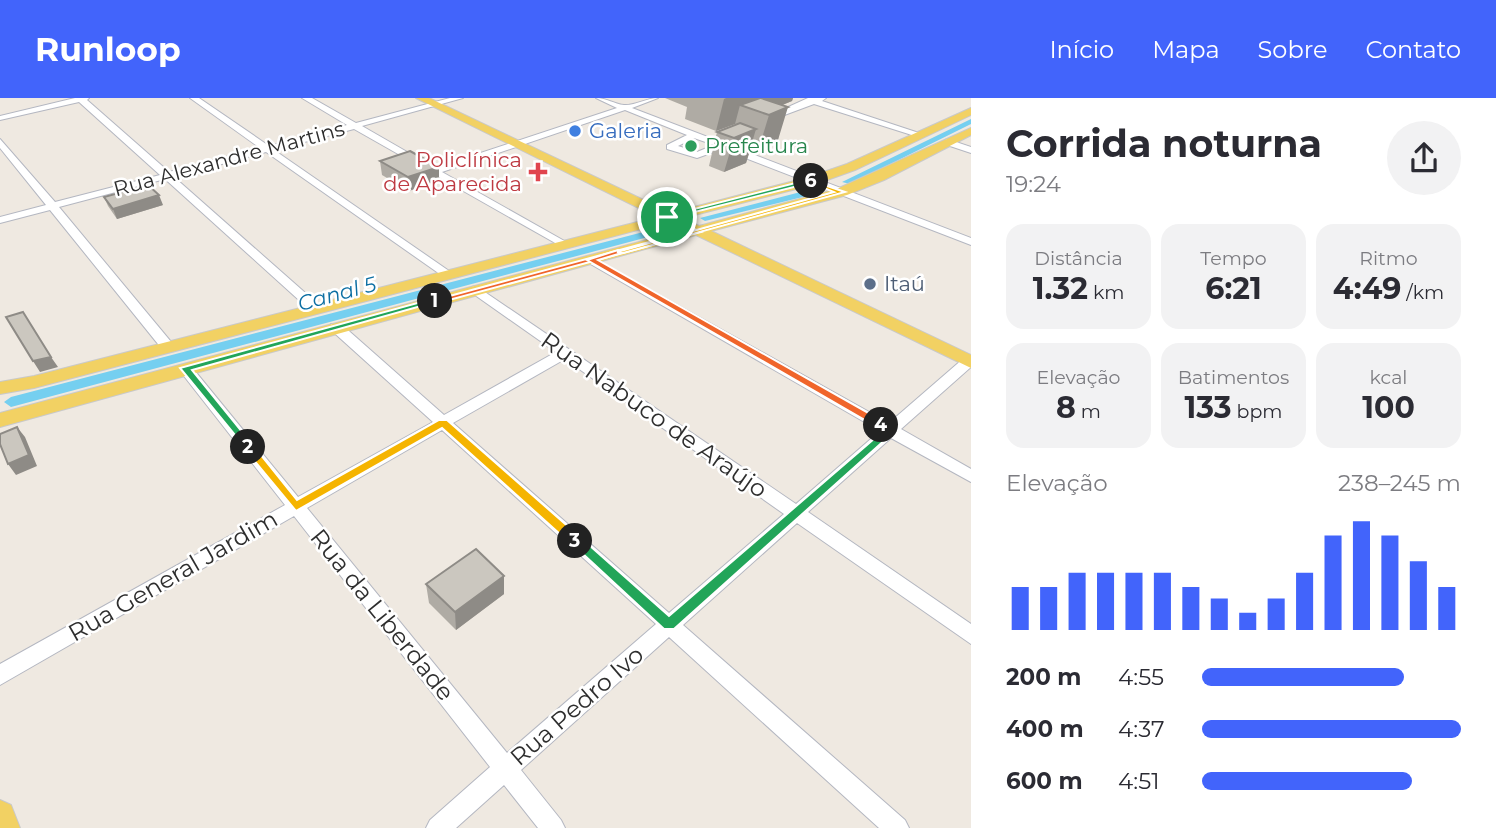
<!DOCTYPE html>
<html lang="pt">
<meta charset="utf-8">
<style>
:root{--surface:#fff;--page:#f2f2f3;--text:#2b2b33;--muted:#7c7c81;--accent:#4264fb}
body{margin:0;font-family:Montserrat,sans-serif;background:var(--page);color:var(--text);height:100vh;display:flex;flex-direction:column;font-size:26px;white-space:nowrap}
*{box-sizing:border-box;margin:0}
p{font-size:23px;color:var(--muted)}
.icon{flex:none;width:38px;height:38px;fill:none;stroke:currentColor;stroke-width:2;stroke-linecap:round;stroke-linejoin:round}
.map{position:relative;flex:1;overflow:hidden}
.panel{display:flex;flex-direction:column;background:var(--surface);width:525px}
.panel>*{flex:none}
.pin{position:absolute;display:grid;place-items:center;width:60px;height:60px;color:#fff;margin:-30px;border:4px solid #fff;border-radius:50%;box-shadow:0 2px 7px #0007}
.km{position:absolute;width:35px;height:35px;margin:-18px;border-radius:50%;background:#222;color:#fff;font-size:19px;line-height:35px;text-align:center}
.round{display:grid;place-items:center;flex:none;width:74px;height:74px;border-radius:37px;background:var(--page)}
.head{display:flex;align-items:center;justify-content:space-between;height:119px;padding:0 35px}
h1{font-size:38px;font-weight:700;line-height:52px}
.figures{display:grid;grid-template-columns:repeat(3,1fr);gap:10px;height:119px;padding:7px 35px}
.figures div{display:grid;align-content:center;border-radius:18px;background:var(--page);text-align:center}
.figures b{font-size:30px;font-weight:700}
.figures small{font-size:19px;font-weight:400}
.figures p{font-size:19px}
.chart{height:196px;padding:14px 35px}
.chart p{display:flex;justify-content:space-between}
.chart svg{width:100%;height:126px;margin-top:7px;stroke:var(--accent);stroke-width:6}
ul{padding:0 35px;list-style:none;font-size:23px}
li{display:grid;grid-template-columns:112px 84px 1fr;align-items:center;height:52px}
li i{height:18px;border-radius:9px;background:var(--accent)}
header{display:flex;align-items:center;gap:42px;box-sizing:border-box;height:98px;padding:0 35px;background:var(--accent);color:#fff}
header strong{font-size:33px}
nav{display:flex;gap:38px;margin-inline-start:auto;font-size:24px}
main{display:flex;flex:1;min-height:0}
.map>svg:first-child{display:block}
</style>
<header>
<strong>Runloop</strong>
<nav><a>Início</a><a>Mapa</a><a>Sobre</a><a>Contato</a></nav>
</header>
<main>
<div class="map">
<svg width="971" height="730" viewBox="0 0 971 730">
<rect width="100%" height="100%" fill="#efe9e1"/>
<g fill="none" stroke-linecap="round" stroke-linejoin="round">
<path fill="#75cff0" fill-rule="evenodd" d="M971,21V26L850,86L842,84Z
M816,90L819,91V95L705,123L700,120Z
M674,126L679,129L678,131L11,309L4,304L11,299Z"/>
<g stroke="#b4b7c1" stroke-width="2">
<path id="minor" d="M75,0H89L87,2L169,74L260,50L190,0H199L269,48L347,27L302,0H312L356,25L450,0H463L362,28L435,70L617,10L596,0C607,0 614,6 624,7C634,8 647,0 658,0L632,10L971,140V147L722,51L697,60L667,51V47L687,37L625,12L442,74L568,145L569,147L564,150L354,31L274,52L452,175V179H444L266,54L174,79L319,207V213H311L165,81L59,109L172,245L174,248L167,252L162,251L50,112L0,125V119L46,107L0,50V41L55,104L160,77L79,4L0,22V18ZM694,40L714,47L697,54L678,48Z
M808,0H826L822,3L922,36L915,38L814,6L771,22L764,20Z
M947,41L971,49V55L944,46L943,44Z
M591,159L889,325L964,260L971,259V269L901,331L971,371V384L891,340L808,414L971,526V546L797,425L683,527L905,722L909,730H879L669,539L521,672L561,722L565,730H538L504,687L456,730H426L430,722L490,669L294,418L0,587V566L285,407L180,273L178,270L180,267H190L298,399L433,324L331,232V226H341L444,317L556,254L472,195V189L476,188L796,406L880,333L587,164L585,162ZM565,261L784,416L669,515L453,325ZM442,332L656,526L507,655L307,410Z"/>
</g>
<g stroke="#c9c9c9" stroke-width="2">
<path id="major" d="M416,0H429L671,115L806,80L847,66L971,10V17L855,72L816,86L683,120L699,128L837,91L971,30V37L884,82L847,97L711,133L971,257V270L696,137L0,329V315L684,132L668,124L34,290L0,296V284L34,278L657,119Z
M0,702L11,707L20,730H0Z"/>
</g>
<use href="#minor" fill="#fff" fill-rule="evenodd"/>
<use href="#major" fill="#f2d163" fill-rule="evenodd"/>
</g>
<path fill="#afaba4" d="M665,0H793L792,3L782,7L778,42L759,50L752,47L746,65L724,74L709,68L717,34L735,27V26L716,33L685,21L687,9Z
M380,63L439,82L409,93L382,77Z
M104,99L163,107L117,121L108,108Z
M504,478V496L456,532L429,505L426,486Z"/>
<path fill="#8e8b86" d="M726,0H793L792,3L763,15L740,7L735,26L716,33L724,1Z
M788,9L778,42L759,50L769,17Z
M756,31L746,65L724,74L734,40Z
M439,69V82L409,93L408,79Z
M159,97L163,107L117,121L113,111Z
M51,259L58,269L40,274L33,263Z
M17,329L25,339L37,368L16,377L8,366Z
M504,478V496L456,532L455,514Z"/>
<path fill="#cbc7bf" stroke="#8e8b86" stroke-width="2" d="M760,0H761L788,9L769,17L740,7Z
M740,25L756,31L734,40L717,34Z
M410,53L439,69L408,79L380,63Z
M148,87L159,97L113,111L104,99Z
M23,214L51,259L33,263L6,219Z
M17,329L29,357L8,366L0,346V336Z
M476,451L504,478L455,514L426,486Z"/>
<path fill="#f0652b" stroke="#fff" stroke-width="2" d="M664,117L701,134L438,205L431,203L690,133L664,121Z"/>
<path fill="#22a559" stroke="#fff" stroke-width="2" d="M432,201L439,203L192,272L252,346L254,349L248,353L180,270Z"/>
<path fill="#f5b400" stroke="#fff" stroke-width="2" d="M439,322H447L580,439V446H571L442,330L296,413L243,349L252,346L297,402Z"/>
<path fill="#22a559" stroke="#fff" stroke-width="2" d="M877,324H884L896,332L674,531H664L569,443L571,439H580L669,518L883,333L877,329Z"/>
<path fill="#f0652b" stroke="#fff" stroke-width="2" d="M618,152L625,154L598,162L884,324V329H877L587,162Z"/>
<path fill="#f5b400" stroke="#fff" stroke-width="2" d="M809,82L845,94L623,155L617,154L834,94L809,84Z"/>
<path fill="#22a559" stroke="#fff" stroke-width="2" d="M811,81L814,84L667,121L663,119Z"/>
<circle fill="#3f7fe0" stroke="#fff" stroke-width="2.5" cx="575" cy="33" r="7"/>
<circle fill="#2e9e5b" stroke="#fff" stroke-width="2.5" cx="691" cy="48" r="7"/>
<path fill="#e0444e" stroke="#fff" stroke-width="2.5" d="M534.5 63.5h7v7h7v7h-7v7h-7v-7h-7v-7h7z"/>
<circle fill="#5c6f8a" stroke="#fff" stroke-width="2.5" cx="870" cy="186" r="7"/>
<g text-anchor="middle" stroke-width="5" stroke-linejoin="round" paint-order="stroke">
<g font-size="21" fill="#366cbe" stroke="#fff" text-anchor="start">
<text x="589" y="40">Galeria</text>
</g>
<g font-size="21" fill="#27864d" stroke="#fff" text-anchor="start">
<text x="705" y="55">Prefeitura</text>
</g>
<g font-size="21" fill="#2e2e2e" stroke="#fff">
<text transform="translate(229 61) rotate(-15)" y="7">Rua Alexandre Martins</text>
</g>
<g font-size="21" fill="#be3a42" stroke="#fff" text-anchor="end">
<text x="522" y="69">Policlínica<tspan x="522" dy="24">de Aparecida</tspan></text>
</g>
<g font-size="21" fill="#4e5e75" stroke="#fff" text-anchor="start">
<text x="884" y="193">Itaú</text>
</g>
<g font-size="21" font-style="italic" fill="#0d6fa3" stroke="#fff">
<text transform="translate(337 196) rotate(-15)" y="7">Canal 5</text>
</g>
<g font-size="24" fill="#2e2e2e" stroke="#fff">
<text transform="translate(654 317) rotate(35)" y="8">Rua Nabuco de Araújo</text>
<text transform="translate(173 478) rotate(-30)" y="8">Rua General Jardim</text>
<text transform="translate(382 517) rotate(51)" y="8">Rua da Liberdade</text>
<text transform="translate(577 608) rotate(-41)" y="8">Rua Pedro Ivo</text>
</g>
</g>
</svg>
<div class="pin" style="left:667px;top:119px;background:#1e9e55"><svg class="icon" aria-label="arrive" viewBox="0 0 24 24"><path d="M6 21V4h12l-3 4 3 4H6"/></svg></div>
<b class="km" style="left:435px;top:203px">1</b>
<b class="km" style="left:248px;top:349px">2</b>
<b class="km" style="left:575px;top:443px">3</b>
<b class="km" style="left:881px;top:327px">4</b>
<b class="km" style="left:811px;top:83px">6</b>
</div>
<section class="panel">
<div class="head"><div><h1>Corrida noturna</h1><p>19:24</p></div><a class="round"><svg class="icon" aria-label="share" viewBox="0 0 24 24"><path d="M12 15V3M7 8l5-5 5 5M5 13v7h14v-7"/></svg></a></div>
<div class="figures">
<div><p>Distância</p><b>1.32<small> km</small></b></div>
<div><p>Tempo</p><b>6:21</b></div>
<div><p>Ritmo</p><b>4:49<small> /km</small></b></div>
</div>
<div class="figures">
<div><p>Elevação</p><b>8<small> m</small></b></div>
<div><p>Batimentos</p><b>133<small> bpm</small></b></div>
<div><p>kcal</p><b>100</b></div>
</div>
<div class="chart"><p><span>Elevação</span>238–245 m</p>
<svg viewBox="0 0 160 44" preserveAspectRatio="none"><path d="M5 44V29M15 44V29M25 44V24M35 44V24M45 44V24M55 44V24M65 44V29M75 44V33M85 44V38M95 44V33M105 44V24M115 44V11M125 44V6M135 44V11M145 44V20M155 44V29"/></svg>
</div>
<ul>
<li><b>200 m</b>4:55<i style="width:78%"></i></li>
<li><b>400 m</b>4:37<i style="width:100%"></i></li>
<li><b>600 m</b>4:51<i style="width:81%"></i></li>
</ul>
</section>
</main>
